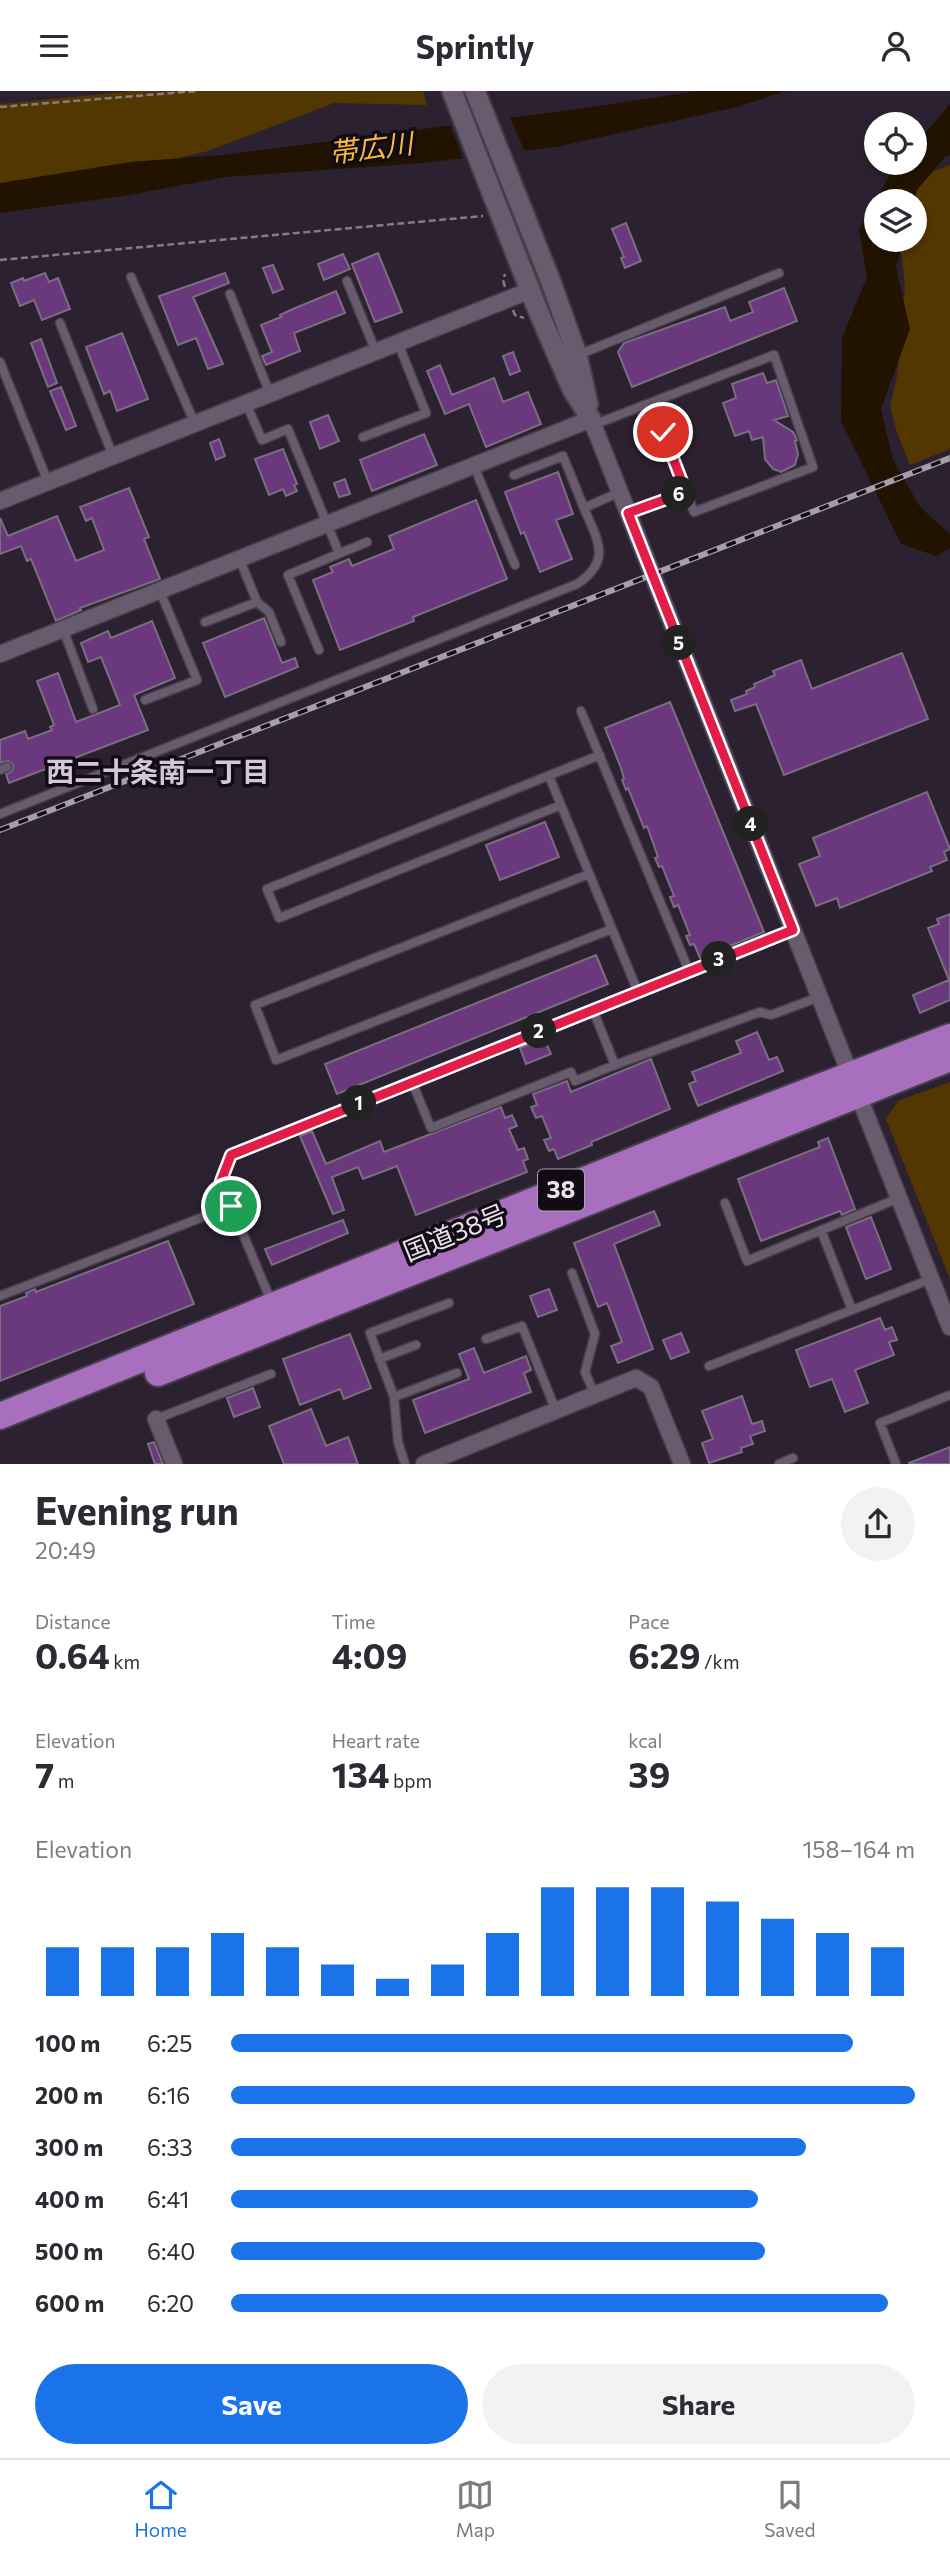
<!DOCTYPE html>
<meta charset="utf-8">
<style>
:root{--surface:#fff;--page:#f2f2f3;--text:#2b2b33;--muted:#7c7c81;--line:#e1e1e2;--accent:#1a73e8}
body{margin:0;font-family:Commissioner,"Noto Sans JP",sans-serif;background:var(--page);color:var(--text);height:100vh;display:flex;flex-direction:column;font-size:26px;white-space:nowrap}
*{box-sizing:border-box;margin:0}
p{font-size:23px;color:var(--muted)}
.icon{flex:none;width:38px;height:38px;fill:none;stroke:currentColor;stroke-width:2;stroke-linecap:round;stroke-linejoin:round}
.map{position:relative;height:1373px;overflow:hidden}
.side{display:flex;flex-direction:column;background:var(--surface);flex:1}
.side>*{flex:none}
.tools{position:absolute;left:864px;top:21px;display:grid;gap:14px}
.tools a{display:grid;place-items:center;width:63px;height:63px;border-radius:50%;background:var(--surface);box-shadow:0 4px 10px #0003;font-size:35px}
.pin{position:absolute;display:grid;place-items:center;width:60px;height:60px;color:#fff;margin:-30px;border:4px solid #fff;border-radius:50%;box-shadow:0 2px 7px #0007}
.km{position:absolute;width:35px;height:35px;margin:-18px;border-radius:50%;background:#222;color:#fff;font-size:19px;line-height:35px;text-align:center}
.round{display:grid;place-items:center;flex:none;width:74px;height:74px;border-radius:37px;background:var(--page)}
.overview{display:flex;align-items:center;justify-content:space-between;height:119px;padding:0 35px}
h1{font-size:38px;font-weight:700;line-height:52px}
.stats{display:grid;grid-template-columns:repeat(3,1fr);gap:10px;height:119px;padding:7px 35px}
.stats div{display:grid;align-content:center}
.stats b{font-size:35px;font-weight:700}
.stats small{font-size:19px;font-weight:400}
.stats p{font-size:19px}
.chart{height:196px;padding:14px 35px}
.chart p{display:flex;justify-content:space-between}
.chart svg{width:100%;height:126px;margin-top:7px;stroke:var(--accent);stroke-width:6}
.button{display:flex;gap:14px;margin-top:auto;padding:14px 35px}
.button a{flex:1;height:80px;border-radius:42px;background:var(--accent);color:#fff;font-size:28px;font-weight:700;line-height:80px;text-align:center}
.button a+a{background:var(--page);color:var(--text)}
ul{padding:0 35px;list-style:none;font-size:23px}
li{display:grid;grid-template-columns:112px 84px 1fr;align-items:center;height:52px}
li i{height:18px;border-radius:9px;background:var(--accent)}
header{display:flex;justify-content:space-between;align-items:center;height:91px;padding:0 35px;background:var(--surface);font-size:32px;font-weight:700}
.tab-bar{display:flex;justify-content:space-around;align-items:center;height:98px;border-top:2px solid var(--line);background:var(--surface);font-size:19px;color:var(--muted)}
.tab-bar a{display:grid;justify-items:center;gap:4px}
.tab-bar .on{color:var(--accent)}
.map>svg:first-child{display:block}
</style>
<header><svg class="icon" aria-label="menu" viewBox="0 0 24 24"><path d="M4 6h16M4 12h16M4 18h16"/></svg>Sprintly<svg class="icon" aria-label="person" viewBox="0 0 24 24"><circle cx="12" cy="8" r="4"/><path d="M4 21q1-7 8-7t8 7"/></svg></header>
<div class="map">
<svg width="950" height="1373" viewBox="0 0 950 1373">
<rect width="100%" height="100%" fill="#2c2130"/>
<path fill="#523800" d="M133,0H423L427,14L334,12L208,60L128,79L0,100V13Z
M950,74V358L910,374L897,342L890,315L897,285L905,195L900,149H915V110H902L929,82Z
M950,991V1188L886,1028L898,1010Z"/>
<path fill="#221300" d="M698,0H786L737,16L556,56L423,72L226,86L124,105L0,122V92L130,71L223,64L585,17Z
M950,13V64L945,66L917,99L914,110H877V149H903L896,176L910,238L881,318L893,369L920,416L950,443V457L936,465L901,453L841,330L842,247L867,186L859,139L892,80L900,72H915V54Z"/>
<path fill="#2c2130" d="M509,24L526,63L464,70L449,31Z"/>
<path fill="#6a397d" stroke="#7b6e81" stroke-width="2" d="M626,132L641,170L625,177L621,167L624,166L612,138Z
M378,162L402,221L375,231L352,173Z
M343,163L350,178L324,189L318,173Z
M273,174L283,198L273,202L263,177Z
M45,182L49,191L58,187L70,218L42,229L34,209L20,215L11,192L23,187L24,190Z
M225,182L229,192L193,206L223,273L208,278L196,247L178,254L159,205Z
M784,197L797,230L632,296L618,261L624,252L725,216L730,230L753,221L749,211Z
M336,200L345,222L294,242L300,260L266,274L262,265L272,261L261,234L281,226L280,224L293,218Z
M122,242L148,308L117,320L110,300L104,303L86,256Z
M41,248L57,292L48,296L31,252Z
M513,261L520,280L510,284L503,265Z
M440,274L452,304L494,287L503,311L528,301L541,333L486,356L469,313L445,323L427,280Z
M763,282L767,292L776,289L788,325L774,329L793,341L797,349L795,350L798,363L795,374L781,381L773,378L765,368L763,346L752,349L749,340L735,345L723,312L736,307L732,293Z
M61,296L76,335L66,339L50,300Z
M328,324L339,350L320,358L310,331Z
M424,343L437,374L372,400L360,369Z
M219,348L225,365L216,369L210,352Z
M283,358L297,393L294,394L297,400L286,405L283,398L269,404L255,368Z
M558,381L573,423L556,429L572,468L540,481L524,441L521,443L505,401Z
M345,388L350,403L339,406L334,392Z
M129,397L149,446L144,448L160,488L80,517L81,519L56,530L31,468L27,470L21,455L0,463V427L8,445L57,425L76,470L104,459L92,427L86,430L80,416Z
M476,409L507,488L413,526L414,530L340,559L313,489L333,481L330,476L349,468L352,475L394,458L389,445Z
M264,527L282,572L295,567L298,576L225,606L203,552Z
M152,530L175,587L134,604L148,639L9,692L6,683L12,680L13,674L8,670L0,672V649L25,640L28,648L52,639L50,636L54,634L37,590L58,582L76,631L120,614L101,566L88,571L81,552L108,540L111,547Z
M902,562L928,628L784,684L756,613L735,620L731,609L747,603L746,600L755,596L754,593L775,584L773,580L801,569L812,598Z
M670,611L764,841L700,867L694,853L690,854L686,845L690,844L678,814L674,816L670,806L674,805L662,775L659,776L655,767L658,766L647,735L644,737L628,697L626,699L622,689L624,688L621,677L605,637Z
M927,701L950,758L944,761L947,769L930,776L932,780L840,817L837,807L816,815L799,773L820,765L813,747Z
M545,731L559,766L500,789L486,754Z
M950,823V909L920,922L913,904L949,889L928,837L939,833L937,828Z
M596,864L608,893L337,1003L325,973Z
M757,941L769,969L777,966L783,980L698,1015L689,993L696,990L692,981L741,962L736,950Z
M544,947L551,963L526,973L520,957Z
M651,968L670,1018L591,1051L592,1054L558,1068L554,1058L549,1060L544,1049L551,1047L542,1025L536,1027L531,1016L537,1014L533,1003L567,990L571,1001Z
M501,1016L505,1027L512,1024L517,1035L509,1038L518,1059L524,1057L528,1068L523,1070L527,1081L416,1124L397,1075L363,1088L358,1076L332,1086L344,1119L333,1123L300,1045L312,1040L326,1073L380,1050L384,1061Z
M828,1047L855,1118L842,1124L840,1120L761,1150L738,1088L820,1056L818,1051Z
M654,1120L660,1134L614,1153L653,1258L618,1272L611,1255L622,1251L607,1212L598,1216L574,1152Z
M871,1126L891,1178L866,1188L846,1136Z
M343,1129L348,1142L272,1174L265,1158Z
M168,1150L194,1213L0,1290V1215L27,1205L26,1202L35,1198L36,1201Z
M549,1198L557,1219L538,1226L530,1205Z
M880,1227L885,1239L892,1236L897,1249L889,1251L894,1264L855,1279L868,1312L845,1321L832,1288L810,1296L796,1259Z
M681,1242L689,1261L671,1268L663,1249Z
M350,1243L371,1297L344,1308L340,1298L300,1314L283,1268Z
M474,1257L484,1282L526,1265L531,1279L524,1282L531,1301L425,1342L413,1309L469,1288L459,1263Z
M253,1297L260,1316L234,1326L227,1307Z
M742,1305L752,1333L762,1330L765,1340L750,1345L753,1353L741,1357L742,1361L709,1372L702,1352L713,1348L702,1320Z
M311,1318L326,1355L348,1346L358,1373H284L269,1335Z
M154,1351L163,1373H155L148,1353Z
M950,1356V1373H909V1372Z"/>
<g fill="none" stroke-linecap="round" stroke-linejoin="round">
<g stroke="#473e4b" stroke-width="11">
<path id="service" d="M131,186L195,333
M347,190L376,261
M230,203L270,303
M60,232L113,365
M578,264L779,182
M0,271L48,391
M246,312L262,349L288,338L339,462
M593,334L774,264L813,376L694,421L686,400
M363,346L426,322L398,252
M474,375L515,474
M514,384L563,365L584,417
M628,422L686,400L651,312
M257,511L269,521L281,551
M205,531L257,511L240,469
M63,538L93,618
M319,559L288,484L367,451
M145,609L197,589L160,500
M581,620L689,880
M0,679L7,676
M549,685L638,901
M561,714L279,827L267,798L600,664
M0,723L577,493C613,469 597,449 584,417L620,401
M589,783L255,914L276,969L612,838
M593,919L615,974L760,921L771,924L819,906
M412,991L431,1037L571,981L575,990L615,974
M725,1112L747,1170L899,1107
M821,1139L852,1219L931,1188
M572,1182L595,1243L585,1281L595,1304
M0,1205L231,1115
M271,1210L221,1090L231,1064L793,839
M486,1248L522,1235L556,1320
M379,1268L416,1254
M709,1275L852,1219
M394,1306L370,1242L449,1212
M156,1328L271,1283
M405,1373L398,1351L394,1306L457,1282
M779,1373L793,1367
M896,1373L880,1332L950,1304"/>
</g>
<g stroke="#473e4b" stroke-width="19">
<path id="minor" d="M0,410L531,199
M0,563L591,328L950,1236
M156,1328L174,1373
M424,1373L636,1287L651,1296L682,1373"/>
</g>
<g stroke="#473e4b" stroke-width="23">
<path id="tertiary" d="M452,0L539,222L572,298L591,328
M475,0L551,191L577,264L588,313"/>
</g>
<g stroke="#473e4b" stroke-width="30">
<path id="trunk" d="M158,1282L950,967
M0,1325L731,1030L950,946"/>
</g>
<path stroke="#847b87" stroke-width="2.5" stroke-dasharray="7 3.5" stroke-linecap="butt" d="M0,16L197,0
M0,169L483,125
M505,196L503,189L505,183
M513,219L515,224L524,227"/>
<use href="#service" stroke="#685b6d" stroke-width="8"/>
<use href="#minor" stroke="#685b6d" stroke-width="16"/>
<use href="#tertiary" stroke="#685b6d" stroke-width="19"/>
<use href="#trunk" stroke="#a76fbe" stroke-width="26"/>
<g stroke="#a69ea9" stroke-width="6">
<path id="rail" d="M0,739L950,367"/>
</g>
<use href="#rail" stroke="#110c13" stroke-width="3.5" stroke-dasharray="10" stroke-linecap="butt"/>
</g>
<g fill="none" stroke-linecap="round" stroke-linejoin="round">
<g stroke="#fff" stroke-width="14">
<path id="route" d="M231,1115L221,1090L231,1064L793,839L628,422L686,401L663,341"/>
</g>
<use href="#route" stroke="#e11d48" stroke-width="9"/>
</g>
<g text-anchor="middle" stroke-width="7" stroke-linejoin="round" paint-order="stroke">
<rect fill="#110c13" stroke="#a9a2ac" stroke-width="2" x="538" y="1078.5" width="46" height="41" rx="5"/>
<g font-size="24" font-weight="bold" fill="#eae3ed">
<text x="561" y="1107">38</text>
</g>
<g font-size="26" fill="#eae3ed" stroke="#110c13">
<text transform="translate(455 1142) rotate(-22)" y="9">国道38号</text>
</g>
<g font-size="28" font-style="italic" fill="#f8b940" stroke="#110c13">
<text transform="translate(371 57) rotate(-7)" y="10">帯広川</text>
</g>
<g font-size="28" font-weight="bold" fill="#d4c6db" stroke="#110c13">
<text x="158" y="691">西二十条南一丁目</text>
</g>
</g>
</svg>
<div class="tools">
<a><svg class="icon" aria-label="locate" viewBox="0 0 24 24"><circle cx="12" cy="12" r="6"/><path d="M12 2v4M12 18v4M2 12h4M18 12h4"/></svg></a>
<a><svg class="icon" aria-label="layers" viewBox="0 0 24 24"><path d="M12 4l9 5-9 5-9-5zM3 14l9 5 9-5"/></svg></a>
</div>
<div class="pin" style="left:231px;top:1115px;background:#1e9e55"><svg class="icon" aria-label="arrive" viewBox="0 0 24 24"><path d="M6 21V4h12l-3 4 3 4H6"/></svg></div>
<div class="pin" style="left:663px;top:341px;background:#d93025"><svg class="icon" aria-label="check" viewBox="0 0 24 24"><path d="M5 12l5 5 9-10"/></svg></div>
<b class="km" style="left:359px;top:1012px">1</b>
<b class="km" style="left:539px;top:940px">2</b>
<b class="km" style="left:719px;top:868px">3</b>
<b class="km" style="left:751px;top:733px">4</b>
<b class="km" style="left:679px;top:552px">5</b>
<b class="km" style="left:679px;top:403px">6</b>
</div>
<section class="side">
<div class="overview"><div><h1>Evening run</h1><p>20:49</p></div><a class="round"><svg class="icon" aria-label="share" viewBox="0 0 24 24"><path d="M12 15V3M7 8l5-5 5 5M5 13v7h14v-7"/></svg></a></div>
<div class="stats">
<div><p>Distance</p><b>0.64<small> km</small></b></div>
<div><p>Time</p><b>4:09</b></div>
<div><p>Pace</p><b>6:29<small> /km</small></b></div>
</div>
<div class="stats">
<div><p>Elevation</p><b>7<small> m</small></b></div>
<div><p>Heart rate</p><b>134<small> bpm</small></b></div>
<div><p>kcal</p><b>39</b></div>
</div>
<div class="chart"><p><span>Elevation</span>158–164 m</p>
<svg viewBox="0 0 160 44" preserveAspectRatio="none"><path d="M5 44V27M15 44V27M25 44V27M35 44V22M45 44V27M55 44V33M65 44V38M75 44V33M85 44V22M95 44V6M105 44V6M115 44V6M125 44V11M135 44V17M145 44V22M155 44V27"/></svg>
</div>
<ul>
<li><b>100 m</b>6:25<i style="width:91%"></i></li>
<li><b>200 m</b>6:16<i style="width:100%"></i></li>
<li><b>300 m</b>6:33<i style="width:84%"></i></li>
<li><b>400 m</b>6:41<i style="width:77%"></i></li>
<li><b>500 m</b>6:40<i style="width:78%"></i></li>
<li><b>600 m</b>6:20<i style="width:96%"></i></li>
</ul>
<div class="button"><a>Save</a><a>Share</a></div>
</section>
<nav class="tab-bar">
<a class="on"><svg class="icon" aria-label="home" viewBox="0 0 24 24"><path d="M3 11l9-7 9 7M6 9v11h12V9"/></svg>Home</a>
<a><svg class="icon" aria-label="map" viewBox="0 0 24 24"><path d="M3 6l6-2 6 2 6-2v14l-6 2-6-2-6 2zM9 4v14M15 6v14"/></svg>Map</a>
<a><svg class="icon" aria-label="saved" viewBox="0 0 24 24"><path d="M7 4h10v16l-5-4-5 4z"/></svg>Saved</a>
</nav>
